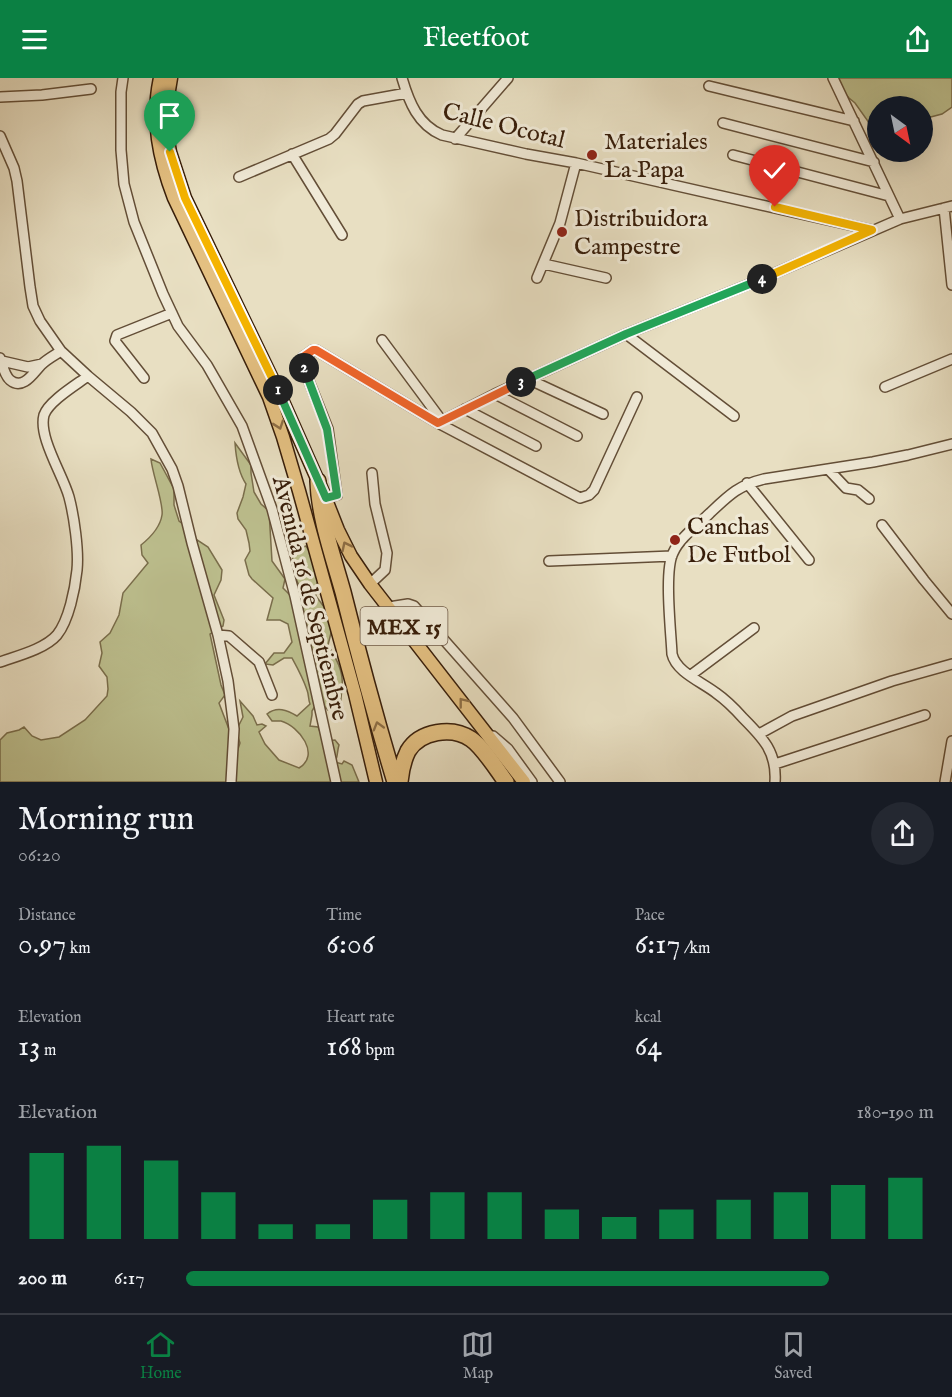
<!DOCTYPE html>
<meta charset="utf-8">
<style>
:root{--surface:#171b24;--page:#242831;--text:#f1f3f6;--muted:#9ea1a6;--line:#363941;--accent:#0b8043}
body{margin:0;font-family:"IM FELL English",serif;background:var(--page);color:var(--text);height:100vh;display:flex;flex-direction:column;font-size:22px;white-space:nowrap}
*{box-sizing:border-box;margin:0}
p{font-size:20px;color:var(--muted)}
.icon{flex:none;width:33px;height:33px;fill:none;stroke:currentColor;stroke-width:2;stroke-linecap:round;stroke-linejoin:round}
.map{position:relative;height:704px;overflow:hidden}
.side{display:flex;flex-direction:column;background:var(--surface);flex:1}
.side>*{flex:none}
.needle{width:39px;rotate:147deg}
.tools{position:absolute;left:867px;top:18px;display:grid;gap:12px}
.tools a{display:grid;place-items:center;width:66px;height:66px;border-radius:50%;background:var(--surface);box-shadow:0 6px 24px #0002;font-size:30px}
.pin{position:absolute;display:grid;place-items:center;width:51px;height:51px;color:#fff;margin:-62px -26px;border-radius:50% 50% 50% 0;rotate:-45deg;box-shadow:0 0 6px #0007}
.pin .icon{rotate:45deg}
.km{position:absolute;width:30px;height:30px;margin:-15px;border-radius:50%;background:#222;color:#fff;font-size:16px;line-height:30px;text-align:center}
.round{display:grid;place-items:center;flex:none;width:63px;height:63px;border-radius:32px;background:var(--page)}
.head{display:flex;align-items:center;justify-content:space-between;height:102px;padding:0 18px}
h1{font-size:33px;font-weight:600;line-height:45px}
.figures{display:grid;grid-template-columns:repeat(3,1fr);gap:9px;height:102px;padding:6px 18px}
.figures div{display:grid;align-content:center}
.figures b{font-size:30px;font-weight:600}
.figures small{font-size:16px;font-weight:400}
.figures p{font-size:16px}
.chart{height:168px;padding:12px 18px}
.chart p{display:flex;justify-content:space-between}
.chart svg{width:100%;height:108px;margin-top:6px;stroke:var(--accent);stroke-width:6}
ul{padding:0 18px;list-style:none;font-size:20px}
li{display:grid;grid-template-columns:96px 72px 1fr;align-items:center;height:45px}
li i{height:15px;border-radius:8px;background:var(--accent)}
header{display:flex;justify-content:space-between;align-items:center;height:78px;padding:0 18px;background:var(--accent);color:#fff;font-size:27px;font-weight:600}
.dock{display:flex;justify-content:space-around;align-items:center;height:84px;border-top:2px solid var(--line);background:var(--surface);font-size:16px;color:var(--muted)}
.dock a{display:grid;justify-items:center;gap:3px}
.dock .current{color:var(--accent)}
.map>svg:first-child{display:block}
</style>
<header><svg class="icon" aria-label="menu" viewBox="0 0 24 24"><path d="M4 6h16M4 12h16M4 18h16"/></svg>Fleetfoot<svg class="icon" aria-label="share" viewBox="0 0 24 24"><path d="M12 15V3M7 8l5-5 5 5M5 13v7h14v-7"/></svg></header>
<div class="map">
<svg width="952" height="704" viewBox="0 0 952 704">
<rect width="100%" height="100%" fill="#e8dfc2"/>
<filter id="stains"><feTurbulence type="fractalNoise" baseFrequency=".00333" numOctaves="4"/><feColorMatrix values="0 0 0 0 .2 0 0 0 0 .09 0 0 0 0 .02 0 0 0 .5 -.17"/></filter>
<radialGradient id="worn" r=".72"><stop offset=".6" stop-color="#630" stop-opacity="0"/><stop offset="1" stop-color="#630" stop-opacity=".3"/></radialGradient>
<path fill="#bdc08f" stroke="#7a6e4c" stroke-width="1.5" d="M831,0H952V29L942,36L923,41L922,28H878L877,52L872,49L855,25L849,20Z
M235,365L251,387V395L254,414L261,426L269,433L272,483L285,501L283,510L290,517L293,512L302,514L291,490L294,473L306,468L319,488L320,498L315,511L316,518L332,540V551L328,567C336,580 344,594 342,609C342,616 340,621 341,628L331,630L328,632L322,626L315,628L312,633V637L310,648L318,649L324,663L335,662L339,667C337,673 338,679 335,684L342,686L344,683L352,687L359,704H0V662L7,655L19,652L24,649L32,658L41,662L59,659L85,642L107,618L108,611L107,599L99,588L102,575L100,564L110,555L119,537L123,515L148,485L142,477L141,467C151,459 160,450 162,437C164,426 152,395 151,381L160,385L174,411V427L179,443L188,450L194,460L208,469L222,492L221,502L214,517L224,542L223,548L210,556L221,607L225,617L219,625L230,654L235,680L240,665L236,653L243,639L240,623L253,638L257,647L262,646L266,648L259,654L265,666L279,682L299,690C321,677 299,648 281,643C280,643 273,643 272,643L267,636C277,628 287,632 297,638L310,626C308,621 309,617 307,612C303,600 298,591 292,580H284L273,587L265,586L274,575H284L292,564L288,546L280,542H267L273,520L252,501L249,497L245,482L250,473L249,465L246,452L238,441L237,435L243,419L246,406C238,394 236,380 235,365Z"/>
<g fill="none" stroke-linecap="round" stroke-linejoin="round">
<g stroke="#634e37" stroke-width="12">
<path id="minor" d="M123,0L121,14V72L124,106L134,144L163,216L178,248L207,287L242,348L272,431L295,518L336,704
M402,0C409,24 418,47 442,57L526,76L576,85L872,152
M833,0L900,141
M709,8L854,43
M0,19L42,17L91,11
M723,45L874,84
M0,58L14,90L17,103L30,209L33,228L40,243L61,273L88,298L131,334L152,355L172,391L178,408L192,465L218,557L228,603L234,651L231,704
M455,61L508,0
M292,76L342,157
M733,77L889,118
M239,99L329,61L335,56L358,26L363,23L407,15
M944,130L952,207
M544,186L606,200
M537,200L560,145L576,85
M626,256L734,338
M382,262L442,343
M0,280C3,287 4,297 10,302C23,313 34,294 41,287C47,281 55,277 61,273
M2,283L28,289L42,286
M144,300L115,263L117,257L172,235
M528,301L603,336
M885,309L952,281
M495,316L577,358
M465,331L536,368
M438,345L495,316L626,256L752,205L900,141L952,128
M828,391L846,410L858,412L869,421
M747,405L809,482
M326,420L337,417L328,351L301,283L303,279L313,272H316L438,345L580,420L589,417L594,412L637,319
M882,447L924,502L952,536
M549,483L672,478
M370,506L385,492L387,475L375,426L372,395
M389,529L408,526L414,528L513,640L560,704
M218,557L229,558L259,584L272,617
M0,584C17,578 45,571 57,557C69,542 75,511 77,492C79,472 74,438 69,419C63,397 38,359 44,337C49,323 76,307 88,298
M691,597L754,550
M759,656L792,638L892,603L952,586
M493,658L508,671L532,704
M775,686L925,637
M775,704C777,674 763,660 743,640C735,631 726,622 716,615C702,604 676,594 672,576C671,554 664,493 673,475C680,459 698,447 710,435C729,417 739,407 764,401L873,384L908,377L952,366
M945,704L952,663"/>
</g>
<g stroke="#371d09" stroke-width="15">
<path id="major" d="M160,0C151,42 159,81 174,120L269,319L283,359L299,413L355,616L376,704
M171,0L168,18L167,57L170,74L185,120L280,317L323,414L338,452L351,478L370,506L524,704"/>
</g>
<g stroke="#371d09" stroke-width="18">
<path id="highway" d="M318,403C319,439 333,478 343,514C359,578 376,641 395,704
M400,704C401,693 403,683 408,673C420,653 452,648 471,661C483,669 497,692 506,704"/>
</g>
<use href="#minor" stroke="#f0ead7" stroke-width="9"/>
<use href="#major" stroke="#e4c081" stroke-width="12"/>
<use href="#highway" stroke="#e4c081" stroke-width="15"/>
</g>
<defs><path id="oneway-chevron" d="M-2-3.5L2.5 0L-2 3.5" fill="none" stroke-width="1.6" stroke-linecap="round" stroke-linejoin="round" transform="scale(1.5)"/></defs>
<g stroke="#8e6e45">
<use href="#oneway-chevron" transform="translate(279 347) rotate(71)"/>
<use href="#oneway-chevron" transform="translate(346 468) rotate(-116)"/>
<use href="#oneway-chevron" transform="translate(463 624) rotate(-128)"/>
<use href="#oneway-chevron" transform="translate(378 648) rotate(-106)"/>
</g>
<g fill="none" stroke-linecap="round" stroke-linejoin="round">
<g stroke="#fff" stroke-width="12">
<path id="split-1" d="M170,74L185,120L278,312"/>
</g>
<g stroke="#fff" stroke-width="12">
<path id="split-2" d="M278,312L326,420L337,417L327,351L304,290"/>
</g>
<g stroke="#fff" stroke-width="12">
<path id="split-3" d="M304,290L301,283L303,279L313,272H316L438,345L521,304"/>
</g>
<g stroke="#fff" stroke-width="12">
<path id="split-4" d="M521,304L626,256L762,201"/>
</g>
<g stroke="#fff" stroke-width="12">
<path id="split-5" d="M762,201L872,152L775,129"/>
</g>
<use href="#split-1" stroke="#f5b400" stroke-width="8"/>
<use href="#split-2" stroke="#22a559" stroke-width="8"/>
<use href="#split-3" stroke="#f0652b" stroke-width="8"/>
<use href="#split-4" stroke="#22a559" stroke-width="8"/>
<use href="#split-5" stroke="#f5b400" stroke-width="8"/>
</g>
<g fill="#8f2418" stroke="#f0ead7" stroke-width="2">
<circle cx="592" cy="77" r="6"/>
<circle cx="562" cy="154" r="6"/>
<circle cx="675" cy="462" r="6"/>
</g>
<g text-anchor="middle" stroke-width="6" stroke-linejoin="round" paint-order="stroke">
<rect fill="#f0ead7" stroke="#6e5a47" stroke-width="1.5" x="360.5" y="529" width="87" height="38" rx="4.5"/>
<g font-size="22" font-weight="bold" fill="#371d09">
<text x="404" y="556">MEX 15</text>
</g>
<g font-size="24" fill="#371d09" stroke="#f0ead7">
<text transform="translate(504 47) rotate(14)" y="8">Calle Ocotal</text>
<text transform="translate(311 520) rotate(76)" y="8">Avenida 16 de Septiembre</text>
</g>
<g font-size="24" fill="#371d09" stroke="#f0ead7" text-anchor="start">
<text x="604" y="71">Materiales<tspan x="604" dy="28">La Papa</tspan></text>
<text x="574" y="148">Distribuidora<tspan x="574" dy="28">Campestre</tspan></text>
<text x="687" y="456">Canchas<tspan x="687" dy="28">De Futbol</tspan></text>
</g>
</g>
<rect width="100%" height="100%" filter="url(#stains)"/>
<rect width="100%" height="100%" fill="url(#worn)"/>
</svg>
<div class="tools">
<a><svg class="needle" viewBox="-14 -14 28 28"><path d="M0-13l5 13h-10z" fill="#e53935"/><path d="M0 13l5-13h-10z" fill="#9ea1a6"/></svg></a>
</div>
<div class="pin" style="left:170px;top:74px;background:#1e9e55"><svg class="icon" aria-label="arrive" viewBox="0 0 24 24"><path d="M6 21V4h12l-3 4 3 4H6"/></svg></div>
<div class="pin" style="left:775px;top:129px;background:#d93025"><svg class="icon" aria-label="check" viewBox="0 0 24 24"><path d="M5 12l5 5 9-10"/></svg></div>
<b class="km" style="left:278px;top:312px">1</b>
<b class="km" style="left:304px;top:290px">2</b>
<b class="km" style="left:521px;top:304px">3</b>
<b class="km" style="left:762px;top:201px">4</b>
</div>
<section class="side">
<div class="head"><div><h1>Morning run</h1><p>06:20</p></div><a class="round"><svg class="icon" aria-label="share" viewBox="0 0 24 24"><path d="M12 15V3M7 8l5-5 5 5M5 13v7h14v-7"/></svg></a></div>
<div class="figures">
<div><p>Distance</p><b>0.97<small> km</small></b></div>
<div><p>Time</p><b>6:06</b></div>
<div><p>Pace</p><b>6:17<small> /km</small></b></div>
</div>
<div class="figures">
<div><p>Elevation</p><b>13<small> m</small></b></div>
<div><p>Heart rate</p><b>168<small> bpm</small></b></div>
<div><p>kcal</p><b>64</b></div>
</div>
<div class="chart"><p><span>Elevation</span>180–190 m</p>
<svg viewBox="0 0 160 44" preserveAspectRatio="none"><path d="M5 44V9M15 44V6M25 44V12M35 44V25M45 44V38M55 44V38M65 44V28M75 44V25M85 44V25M95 44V32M105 44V35M115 44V32M125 44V28M135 44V25M145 44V22M155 44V19"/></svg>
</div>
<ul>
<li><b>200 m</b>6:17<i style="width:86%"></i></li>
</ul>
</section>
<nav class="dock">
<a class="current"><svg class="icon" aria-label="home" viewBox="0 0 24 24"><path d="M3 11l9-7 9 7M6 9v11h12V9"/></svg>Home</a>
<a><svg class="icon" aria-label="map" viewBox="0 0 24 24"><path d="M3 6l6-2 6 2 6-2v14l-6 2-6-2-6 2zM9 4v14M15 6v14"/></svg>Map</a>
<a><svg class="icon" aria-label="saved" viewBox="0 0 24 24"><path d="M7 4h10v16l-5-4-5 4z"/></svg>Saved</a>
</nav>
